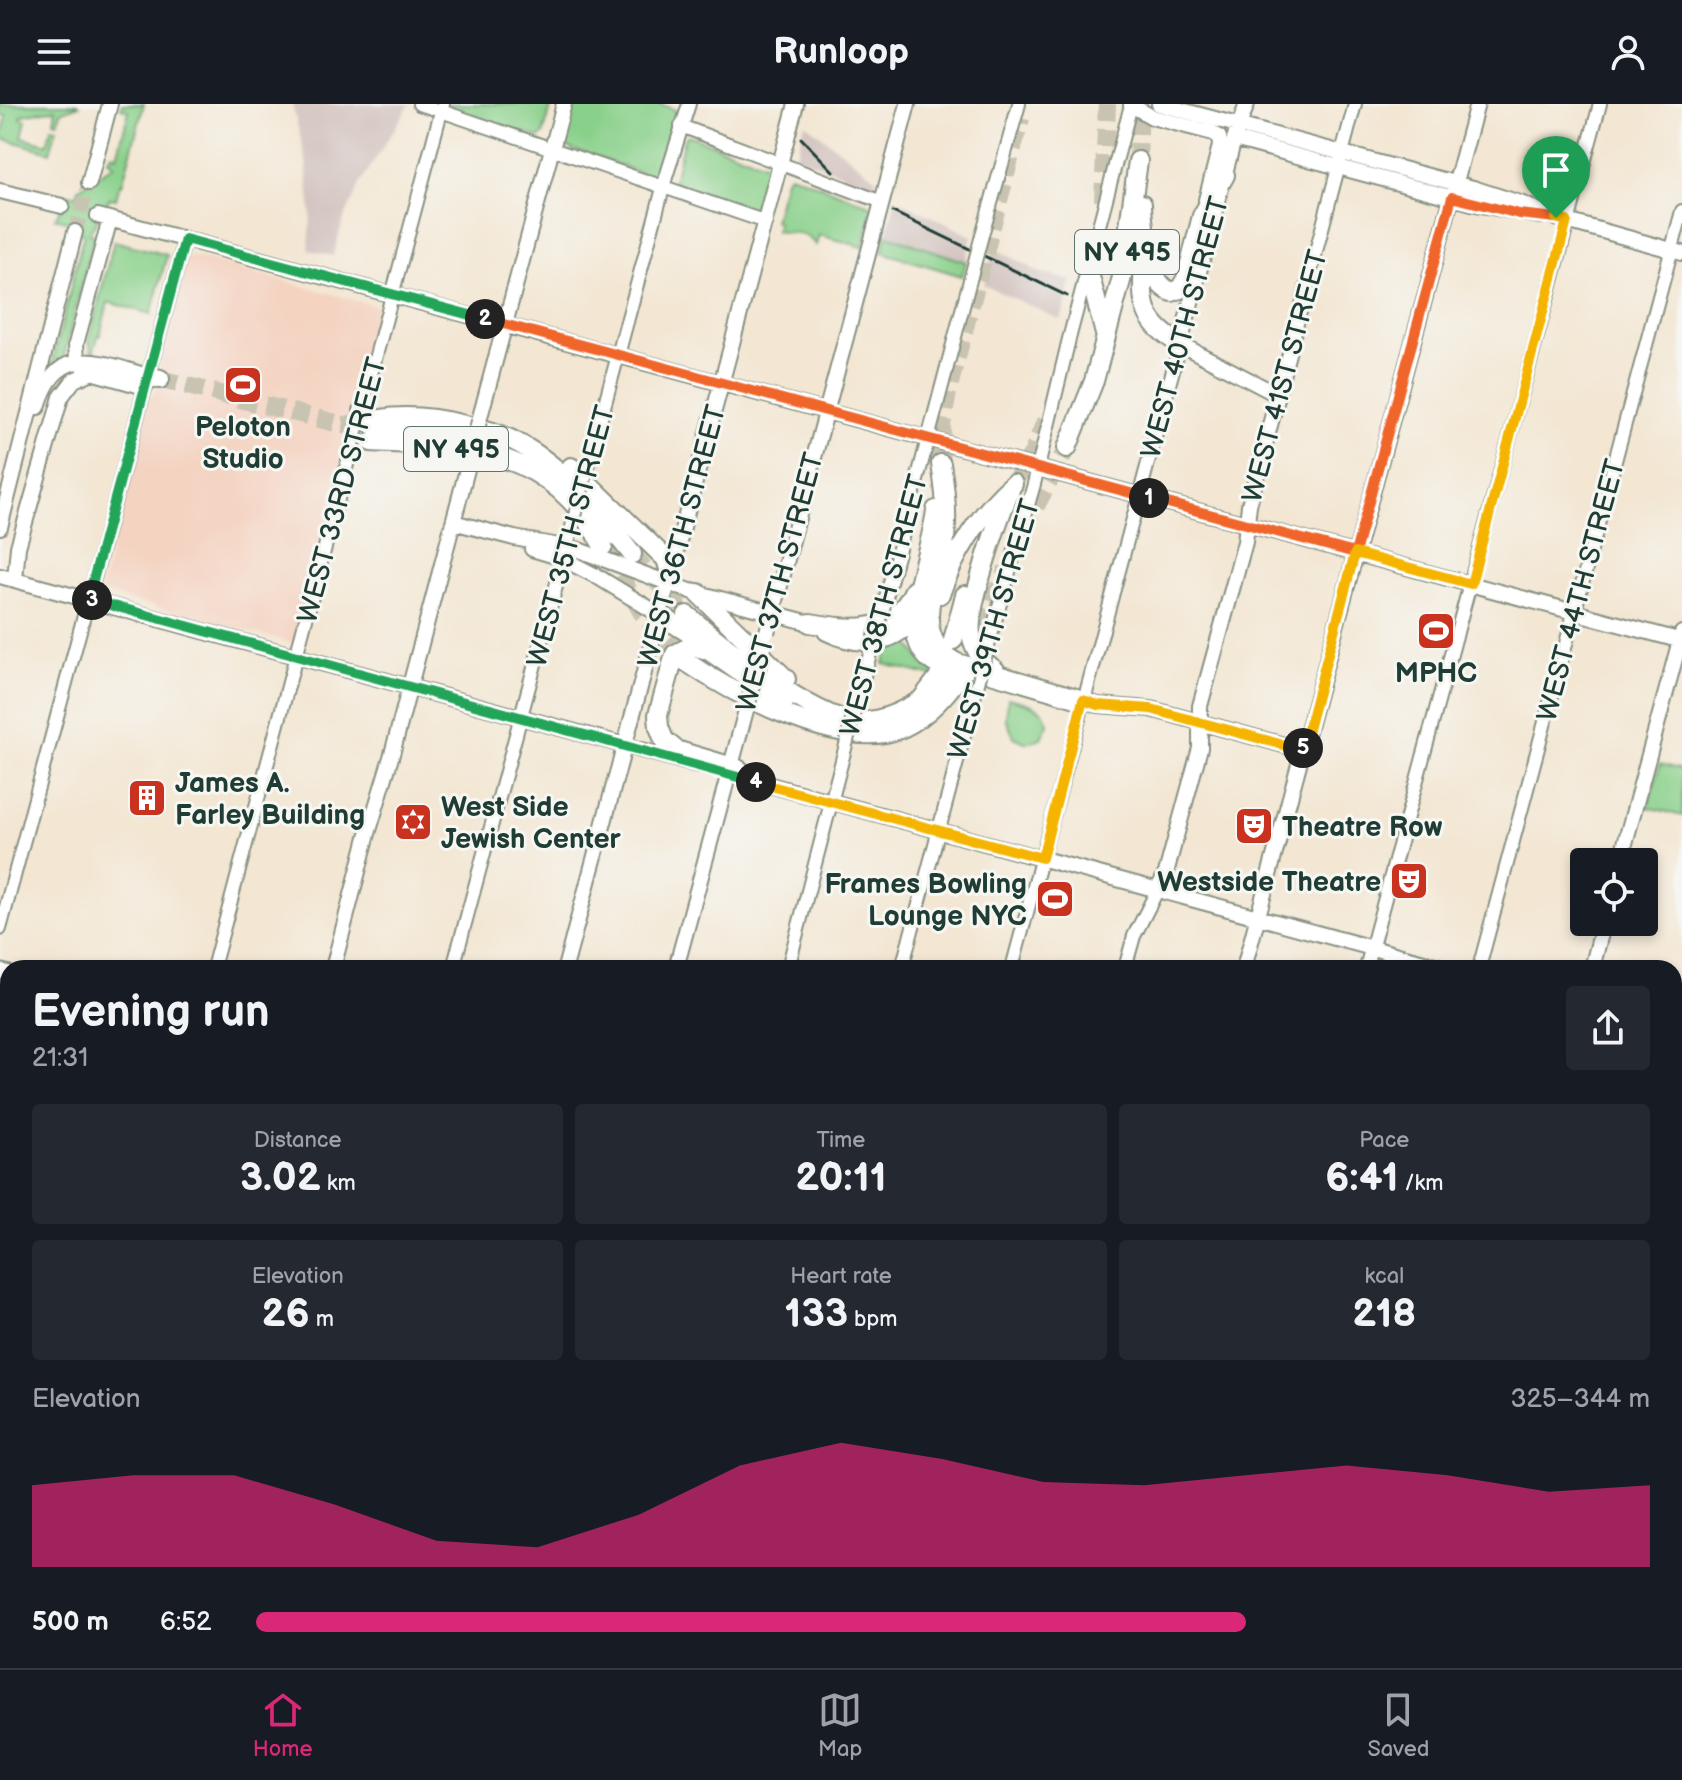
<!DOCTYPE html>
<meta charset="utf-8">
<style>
:root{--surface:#171b24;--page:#242831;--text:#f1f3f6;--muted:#9ea1a6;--line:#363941;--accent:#db2777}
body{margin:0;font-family:"Balsamiq Sans",sans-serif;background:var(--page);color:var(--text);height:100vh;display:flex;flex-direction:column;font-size:30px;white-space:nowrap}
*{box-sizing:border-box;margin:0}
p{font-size:26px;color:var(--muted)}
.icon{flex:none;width:44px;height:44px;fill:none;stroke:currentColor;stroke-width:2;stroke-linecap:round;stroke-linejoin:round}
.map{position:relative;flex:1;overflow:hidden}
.panel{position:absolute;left:0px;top:856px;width:1682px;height:708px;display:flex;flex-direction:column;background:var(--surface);border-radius:24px 24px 0 0;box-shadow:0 4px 12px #0003}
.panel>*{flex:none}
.tools{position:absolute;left:1570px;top:744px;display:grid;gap:16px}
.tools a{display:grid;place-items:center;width:88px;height:88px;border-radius:8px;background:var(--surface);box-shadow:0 4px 12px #0003;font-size:40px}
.pin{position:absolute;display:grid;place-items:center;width:68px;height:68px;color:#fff;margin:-82px -34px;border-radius:50% 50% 50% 0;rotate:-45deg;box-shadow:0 0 8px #0007}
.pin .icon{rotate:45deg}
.km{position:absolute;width:40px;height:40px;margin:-20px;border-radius:50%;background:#222;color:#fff;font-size:22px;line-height:40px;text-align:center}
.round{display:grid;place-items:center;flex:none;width:84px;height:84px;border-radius:8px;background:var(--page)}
.overview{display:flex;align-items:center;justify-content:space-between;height:136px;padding:0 32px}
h1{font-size:44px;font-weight:800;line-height:60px}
.figures{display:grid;grid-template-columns:repeat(3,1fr);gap:12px;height:136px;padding:8px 32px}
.figures div{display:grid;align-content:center;border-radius:8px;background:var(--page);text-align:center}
.figures b{font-size:40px;font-weight:800}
.figures small{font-size:22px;font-weight:400}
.figures p{font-size:22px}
.chart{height:224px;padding:16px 32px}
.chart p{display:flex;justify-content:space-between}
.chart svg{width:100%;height:144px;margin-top:8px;fill:var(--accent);opacity:.7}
ul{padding:0 32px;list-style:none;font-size:26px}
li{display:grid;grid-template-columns:128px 96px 1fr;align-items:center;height:60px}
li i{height:20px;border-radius:10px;background:var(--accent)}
header{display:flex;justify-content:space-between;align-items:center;height:104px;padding:0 32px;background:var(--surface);font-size:36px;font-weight:800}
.tab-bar{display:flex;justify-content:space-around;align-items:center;height:112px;border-top:2px solid var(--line);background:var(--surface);font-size:22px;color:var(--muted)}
.tab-bar a{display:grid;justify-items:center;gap:4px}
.tab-bar .active{color:var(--accent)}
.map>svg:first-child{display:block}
</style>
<header><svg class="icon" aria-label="menu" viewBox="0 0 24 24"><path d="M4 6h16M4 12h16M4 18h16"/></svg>Runloop<svg class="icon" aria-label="person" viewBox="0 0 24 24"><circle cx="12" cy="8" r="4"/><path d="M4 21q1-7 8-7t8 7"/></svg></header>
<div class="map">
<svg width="1682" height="1564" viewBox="0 0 1682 1564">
<rect width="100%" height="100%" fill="#f6f6f2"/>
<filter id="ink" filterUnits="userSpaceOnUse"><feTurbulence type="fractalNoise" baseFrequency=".0125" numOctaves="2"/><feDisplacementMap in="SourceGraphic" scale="16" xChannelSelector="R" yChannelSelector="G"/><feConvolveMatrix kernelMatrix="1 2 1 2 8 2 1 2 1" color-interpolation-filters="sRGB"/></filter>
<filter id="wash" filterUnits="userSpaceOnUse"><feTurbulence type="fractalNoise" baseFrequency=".006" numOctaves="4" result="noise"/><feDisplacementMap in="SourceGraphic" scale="32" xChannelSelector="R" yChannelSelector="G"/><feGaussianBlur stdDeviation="1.8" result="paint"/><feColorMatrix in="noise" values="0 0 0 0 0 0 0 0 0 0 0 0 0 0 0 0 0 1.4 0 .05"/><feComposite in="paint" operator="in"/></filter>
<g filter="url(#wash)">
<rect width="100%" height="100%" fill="#f3e6d2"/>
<path fill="#f4d3c1" d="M193,152L379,203L381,206L352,316L353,323L345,342L298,521L299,528L292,539L100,488L150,293L155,289L162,267L159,260L186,157L189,153Z
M1674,1329L1682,1331V1564H831L834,1556H1674Z"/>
<path fill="#d0c0bc" d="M292,0H410L361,78L342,120L333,152L309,146L311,110L306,56Z
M805,19L876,74L874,82L796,52Z
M896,95L972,132L966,158L887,131Z
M994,144L1032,164V166L1072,177L1061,216L984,181Z"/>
<path fill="#89d08a" stroke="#54865f" stroke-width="2" d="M0,0H76L79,1L61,8L58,18L54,17L56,5L22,11L21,14L26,16L22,33L47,40L52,23L57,24L50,48L1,34L7,12L0,11Z
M122,0H144L122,81L120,80L116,95L110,94L89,130L94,131L57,280L48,278L84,129L68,126L70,118L55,114L70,90L77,92L79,84L114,61L107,56L112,50L117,52L129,7L121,4Z
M449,0H552L543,31L539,34L452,5Z
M574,0H660L676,6L659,71L653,73L566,43L564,37Z
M688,31L770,62L771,65L759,107L673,79L684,35Z
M790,70L870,101L873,105L863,143L819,131L816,141C800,124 795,131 776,127L778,119L774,117L785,75Z
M887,131L966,158L962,172L882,148Z
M114,137L167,151L151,210L108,198L100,232H98L94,246L97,253L91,246L89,235Z
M907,537L928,564L965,578L964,580L884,560L887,547Z
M1008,594C1025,599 1044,600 1048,620L1041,634L1027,639L1014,633L1006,615Z
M1660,660L1682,666V712L1648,703Z"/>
</g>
<g filter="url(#ink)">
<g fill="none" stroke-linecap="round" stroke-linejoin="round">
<path stroke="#c9c4b2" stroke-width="14" stroke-dasharray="14 7" stroke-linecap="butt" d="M75,128L89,79"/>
<path stroke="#c9c4b2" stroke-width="18" stroke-dasharray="18 9" stroke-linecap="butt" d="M1138,57L1140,0
M1103,97L1107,0
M160,275L344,321L373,316
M941,360L942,321L949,283L1021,14
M1013,380L1033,348L1046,315
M1023,426L1067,344
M606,448L642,509L685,557
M632,450L687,511
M971,547L1007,465"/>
<g stroke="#899283" stroke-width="16">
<path id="minor" d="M419,0L432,4
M441,7L766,118
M681,22L882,98
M982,131L1019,0
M1278,291L1355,0
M587,366L666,73L689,0
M884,501L970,176
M991,531L1034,380L1069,235L1131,1
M855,604L870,550
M0,825L185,135
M213,864L443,0
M453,864L575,412
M788,864L847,637
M902,864L977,583
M1012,864L1180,240
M1125,864L1134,832L1158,785
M1366,864L1600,0
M1479,864L1682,107
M1674,1404L1682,1373
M26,1564L28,1556
M265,1564L268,1556
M598,1564L600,1556
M716,1564L718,1556
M825,1564L827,1556
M937,1564L939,1556
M1178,1564L1181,1556
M1292,1564L1294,1556
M1632,1564L1634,1556"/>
</g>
<g stroke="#899283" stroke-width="18">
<path id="major" d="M1159,0L1473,84L1523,100L1556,114L1682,149
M1131,1L1152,13L1213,29L1219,33L1220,42L1206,96
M1234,35L1476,100L1540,112
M89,79L110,0
M0,87L62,102
M98,112L1682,537
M77,256L76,240L110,115
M84,266L145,283
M38,303C57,237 98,258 148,272
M479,317L564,0
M453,418L514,434L576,445L687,486L810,519
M0,423L75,128
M532,445L559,453L598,473L660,511
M0,472L697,661
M15,475L18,443L61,293L74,276L90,269
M778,489L908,0
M1083,596L1098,601L1151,605L1302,646
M748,675L1446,864
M1620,758L1682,529
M1158,785L1166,769L1200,644V602L1245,438L1249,401L1278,291L1180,240L1234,35L1247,0
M333,864L367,733L392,650L470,354
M565,864L796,0
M676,864L748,599
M1244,864L1477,0
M1592,864L1604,818
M0,867L8,869
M1674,925L1682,927
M1674,986L1682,956
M0,1258L8,1260
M1674,1316L1682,1318
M1114,1556L1144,1564
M148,1564L150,1556
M379,1564L381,1556
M490,1564L492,1556
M1057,1564L1059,1556
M1405,1564L1408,1556
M1520,1564L1522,1556"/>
</g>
<g stroke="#899283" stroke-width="22">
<path id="highway" d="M1142,100C1142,112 1145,125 1145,137C1145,184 1130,212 1180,240
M1148,149C1153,164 1155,182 1172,188L1180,185L1186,175L1202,112L1225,71
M1088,165L1105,230
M148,272L160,275
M363,307L372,320L379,324L458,330
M380,315C409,310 437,314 465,321C477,324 490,326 501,331C558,354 594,403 632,450
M371,338C471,342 550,344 603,442
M1067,344L1094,277L1122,173L1138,57
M941,360C945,384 948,410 945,434C939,475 906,533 957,559L1083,596
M571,363L666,455L669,465V479
M936,406C931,457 877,562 964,567
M698,489L786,575
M940,490C956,447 979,410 1013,380
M660,511L695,533L708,546L784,599
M687,511C721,540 813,615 855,617C878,619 900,609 919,597
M810,519C852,526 894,532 914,486
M827,527C858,542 891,542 914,514
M953,536L965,491
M708,546L691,542L675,550L658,611L659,623L664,636L676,646L736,664L758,678
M685,557C731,589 829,639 886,629C914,624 938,600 955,578
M995,566C983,558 974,545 971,530C967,503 999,413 1010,386
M915,604L938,574"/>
</g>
<use href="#minor" stroke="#fff" stroke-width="12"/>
<use href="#major" stroke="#fff" stroke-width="14"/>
<use href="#highway" stroke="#fff" stroke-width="18"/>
<path stroke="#1f3d34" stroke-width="3" d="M801,34L833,67
M893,108L1067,192"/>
<g stroke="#899283" stroke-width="16" stroke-linecap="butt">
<path id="minor-bridge" d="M970,176L982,131
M575,412L587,366
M870,550L884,501
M977,583L991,531
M847,637L855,604"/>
</g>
<g stroke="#899283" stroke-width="18" stroke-linecap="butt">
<path id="major-bridge" d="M470,354L479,317
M767,528L778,489
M748,599L764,543"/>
</g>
<use href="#minor-bridge" stroke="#fff" stroke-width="12"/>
<use href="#major-bridge" stroke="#fff" stroke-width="14"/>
</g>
</g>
<g fill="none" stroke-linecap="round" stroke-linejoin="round" filter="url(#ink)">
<g stroke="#fff" stroke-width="16">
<path id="split-1" d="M1149,394L1355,449L1452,93L1519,110L1556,114"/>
</g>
<g stroke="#fff" stroke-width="16">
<path id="split-2" d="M485,215L1149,394"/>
</g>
<g stroke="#fff" stroke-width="16">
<path id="split-3" d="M92,496L88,495L185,135L485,215"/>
</g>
<g stroke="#fff" stroke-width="16">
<path id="split-4" d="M92,496L756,678"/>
</g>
<g stroke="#fff" stroke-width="16">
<path id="split-5" d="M756,678L1042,754L1083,596L1098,601L1151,605L1302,646L1303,644"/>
</g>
<g stroke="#fff" stroke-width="16">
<path id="split-6" d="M1303,644L1355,449L1471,480L1567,117L1556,114"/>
</g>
<use href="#split-1" stroke="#f0652b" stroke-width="10"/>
<use href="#split-2" stroke="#f0652b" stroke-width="10"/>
<use href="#split-3" stroke="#22a559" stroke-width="10"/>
<use href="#split-4" stroke="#22a559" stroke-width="10"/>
<use href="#split-5" stroke="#f5b400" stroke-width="10"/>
<use href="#split-6" stroke="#f5b400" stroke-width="10"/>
</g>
<defs>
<g id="stadium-square" transform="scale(2)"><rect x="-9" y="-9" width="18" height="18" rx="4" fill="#c8321e" stroke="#f6f6f2"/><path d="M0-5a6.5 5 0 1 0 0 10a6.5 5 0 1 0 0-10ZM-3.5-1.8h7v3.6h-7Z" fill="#fff"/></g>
<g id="building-square" transform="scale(2)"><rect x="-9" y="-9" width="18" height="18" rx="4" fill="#c8321e" stroke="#f6f6f2"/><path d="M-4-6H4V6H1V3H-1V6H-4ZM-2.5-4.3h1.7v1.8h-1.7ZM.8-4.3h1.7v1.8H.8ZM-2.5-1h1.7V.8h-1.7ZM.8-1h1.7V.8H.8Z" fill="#fff"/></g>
<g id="synagogue-square" transform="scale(2)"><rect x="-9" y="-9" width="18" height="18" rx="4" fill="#c8321e" stroke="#f6f6f2"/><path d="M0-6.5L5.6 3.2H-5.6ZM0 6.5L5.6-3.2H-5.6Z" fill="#fff"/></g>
<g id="theatre-square" transform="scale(2)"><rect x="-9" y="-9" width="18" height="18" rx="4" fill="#c8321e" stroke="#f6f6f2"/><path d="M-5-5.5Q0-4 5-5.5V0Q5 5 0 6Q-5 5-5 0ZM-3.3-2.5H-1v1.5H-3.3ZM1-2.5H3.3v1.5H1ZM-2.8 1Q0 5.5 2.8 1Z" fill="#fff"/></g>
</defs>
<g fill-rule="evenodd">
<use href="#stadium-square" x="243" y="281"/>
<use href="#stadium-square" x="1436" y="527"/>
<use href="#building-square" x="147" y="694"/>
<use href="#synagogue-square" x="413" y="718"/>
<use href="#theatre-square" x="1254" y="722"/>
<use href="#theatre-square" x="1409" y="777"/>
<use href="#stadium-square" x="1055" y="795"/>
</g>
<g text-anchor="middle" stroke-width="6" stroke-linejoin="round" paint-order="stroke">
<g fill="#f6f6f2" stroke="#60746d" stroke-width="2">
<rect x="1075" y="126" width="104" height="44" rx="6"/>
<rect x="404" y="323" width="104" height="44" rx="6"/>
</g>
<g font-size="26" font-weight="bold" fill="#1f3d34">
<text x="1127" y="157">NY 495</text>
<text x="456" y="354">NY 495</text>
</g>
<g font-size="28" fill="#1f3d34" stroke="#f6f6f2">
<text transform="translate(1184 223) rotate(-75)" y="10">WEST 40TH STREET</text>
<text transform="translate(1284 272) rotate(-75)" y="10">WEST 41ST STREET</text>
<text transform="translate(341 386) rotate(-75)" y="10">WEST 33RD STREET</text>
<text transform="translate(570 432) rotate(-75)" y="10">WEST 35TH STREET</text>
<text transform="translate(681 432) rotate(-75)" y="10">WEST 36TH STREET</text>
<text transform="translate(779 478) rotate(-75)" y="10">WEST 37TH STREET</text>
<text transform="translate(1580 486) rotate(-75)" y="10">WEST 44TH STREET</text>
<text transform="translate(883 501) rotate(-75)" y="10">WEST 38TH STREET</text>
<text transform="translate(993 525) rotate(-74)" y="10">WEST 39TH STREET</text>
</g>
<g font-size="28" font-weight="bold" fill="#1f3d34" stroke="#f6f6f2" text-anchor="start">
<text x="243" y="332" text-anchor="middle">Peloton<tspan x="243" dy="32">Studio</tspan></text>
<text x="1436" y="578" text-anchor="middle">MPHC</text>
<text x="175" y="688">James A.<tspan x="175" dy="32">Farley Building</tspan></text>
<text x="441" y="712">West Side<tspan x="441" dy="32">Jewish Center</tspan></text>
<text x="1282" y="732">Theatre Row</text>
<text x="1381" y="787" text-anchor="end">Westside Theatre</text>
<text x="1027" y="789" text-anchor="end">Frames Bowling<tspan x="1027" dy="32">Lounge NYC</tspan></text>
</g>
</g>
</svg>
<div class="tools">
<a><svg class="icon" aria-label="locate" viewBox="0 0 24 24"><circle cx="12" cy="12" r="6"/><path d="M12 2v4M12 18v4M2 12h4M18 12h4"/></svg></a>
</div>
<div class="pin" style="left:1556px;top:114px;background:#1e9e55"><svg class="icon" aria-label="arrive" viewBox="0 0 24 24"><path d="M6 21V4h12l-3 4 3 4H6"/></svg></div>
<b class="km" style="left:1149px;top:394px">1</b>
<b class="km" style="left:485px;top:215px">2</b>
<b class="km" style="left:92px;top:496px">3</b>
<b class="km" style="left:756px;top:678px">4</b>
<b class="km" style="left:1303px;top:644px">5</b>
<section class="panel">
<div class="overview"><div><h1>Evening run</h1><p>21:31</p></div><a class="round"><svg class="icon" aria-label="share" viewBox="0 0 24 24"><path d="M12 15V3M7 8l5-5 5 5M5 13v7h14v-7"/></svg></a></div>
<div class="figures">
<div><p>Distance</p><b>3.02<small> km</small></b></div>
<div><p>Time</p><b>20:11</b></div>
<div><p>Pace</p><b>6:41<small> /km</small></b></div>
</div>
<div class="figures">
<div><p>Elevation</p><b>26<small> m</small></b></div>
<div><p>Heart rate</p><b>133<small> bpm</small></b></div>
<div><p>kcal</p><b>218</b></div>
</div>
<div class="chart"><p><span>Elevation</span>325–344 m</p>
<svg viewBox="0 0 160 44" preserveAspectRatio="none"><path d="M0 44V19L10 16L20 16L30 25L40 36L50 38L60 28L70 13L80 6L90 11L100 18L110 19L120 16L130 13L140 16L150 21L160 19V44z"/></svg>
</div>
<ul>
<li><b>500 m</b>6:52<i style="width:71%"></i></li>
</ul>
</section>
</div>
<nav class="tab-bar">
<a class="active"><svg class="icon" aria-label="home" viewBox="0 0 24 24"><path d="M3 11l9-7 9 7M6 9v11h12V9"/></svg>Home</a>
<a><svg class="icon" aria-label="map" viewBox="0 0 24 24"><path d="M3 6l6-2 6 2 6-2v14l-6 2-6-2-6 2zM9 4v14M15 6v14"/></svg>Map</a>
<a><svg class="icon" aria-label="saved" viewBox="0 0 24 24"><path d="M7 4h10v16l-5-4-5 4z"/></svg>Saved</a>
</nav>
